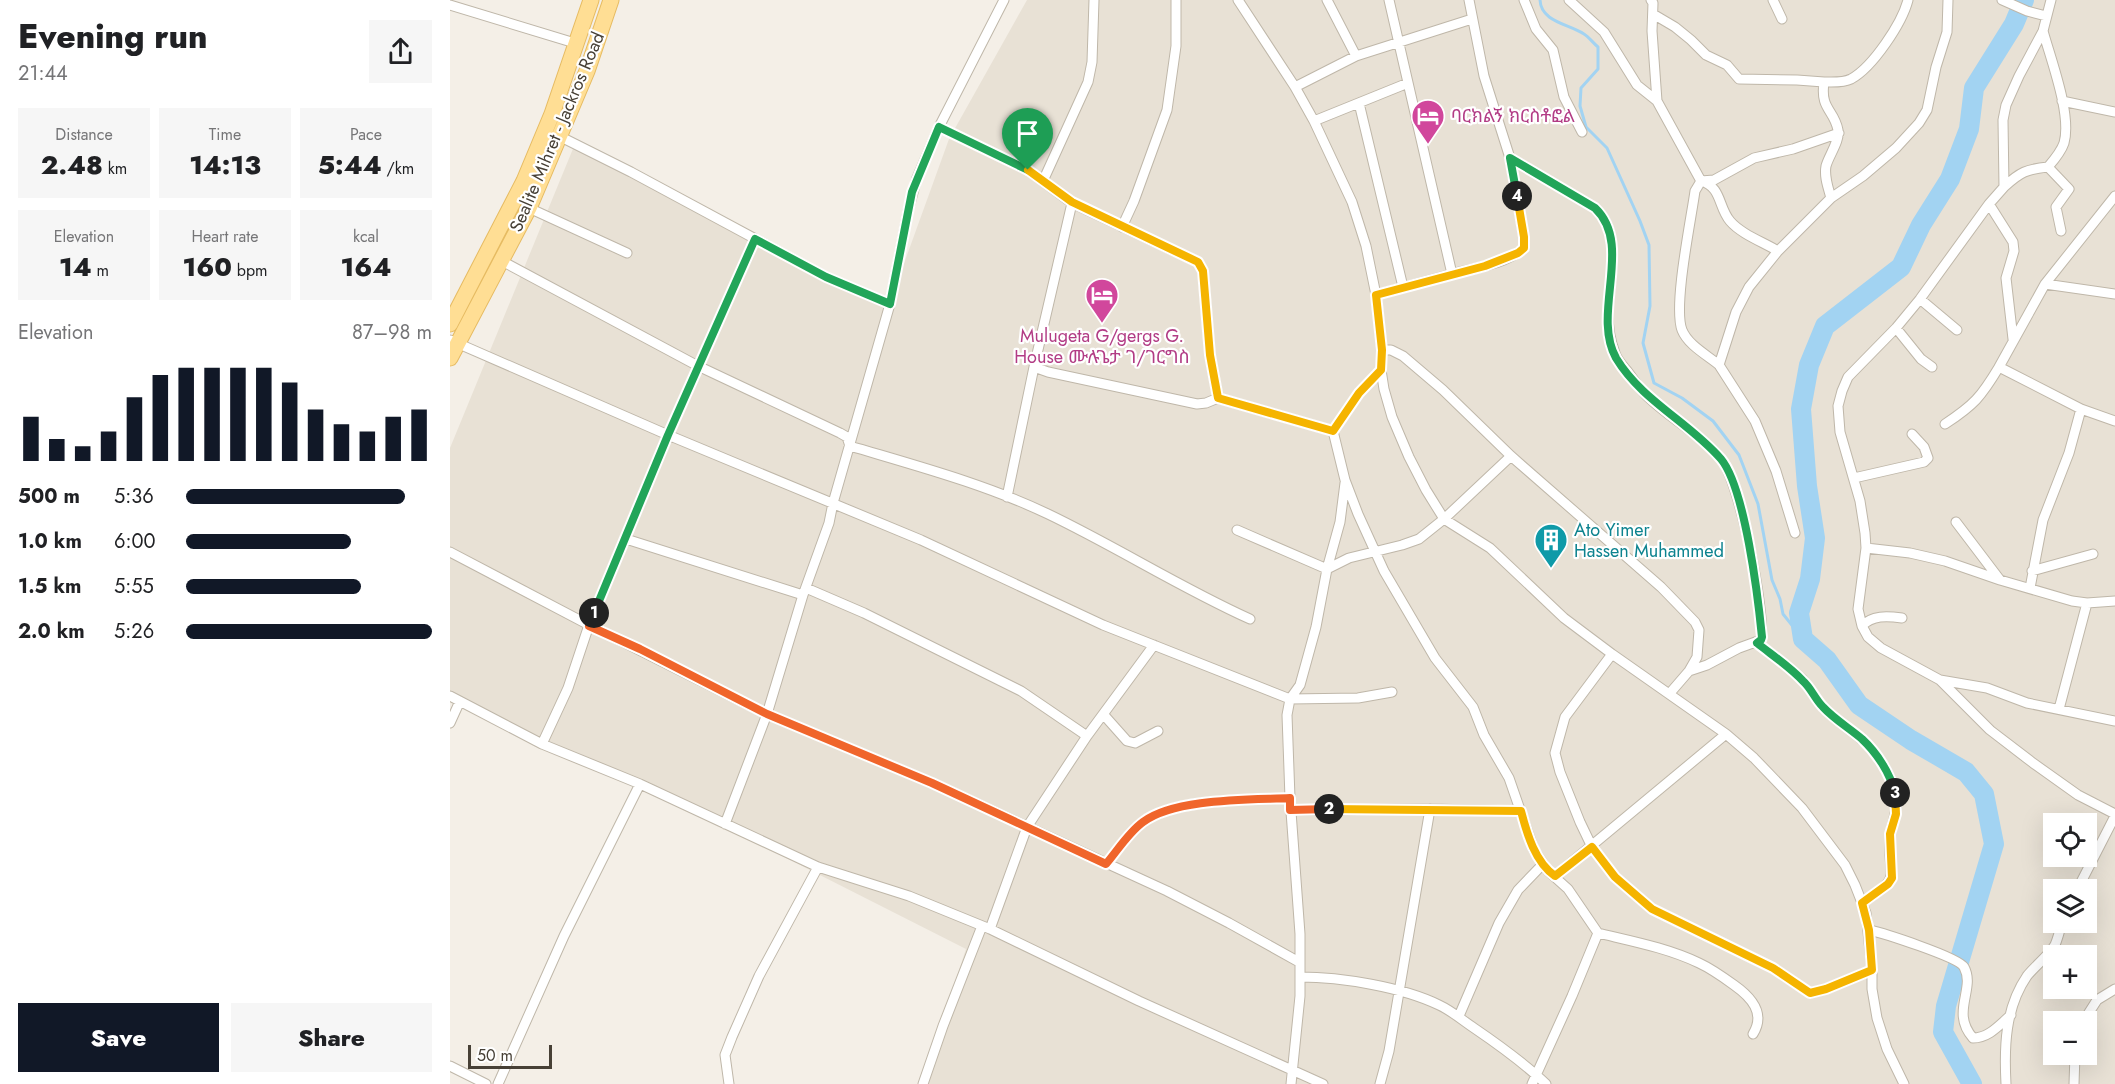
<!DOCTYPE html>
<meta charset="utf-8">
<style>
:root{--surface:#fff;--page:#f6f6f6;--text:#202124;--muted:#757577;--accent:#111827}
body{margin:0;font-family:Jost,"Noto Sans Ethiopic",sans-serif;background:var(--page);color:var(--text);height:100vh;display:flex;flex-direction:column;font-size:22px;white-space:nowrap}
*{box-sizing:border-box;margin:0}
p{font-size:20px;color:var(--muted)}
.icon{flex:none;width:33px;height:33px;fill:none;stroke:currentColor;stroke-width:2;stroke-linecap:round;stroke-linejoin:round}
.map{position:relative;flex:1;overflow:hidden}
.details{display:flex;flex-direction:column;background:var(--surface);width:450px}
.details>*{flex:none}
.fabs{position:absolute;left:1593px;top:813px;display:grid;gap:12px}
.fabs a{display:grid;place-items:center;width:54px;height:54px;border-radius:0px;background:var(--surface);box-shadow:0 6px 24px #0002;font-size:30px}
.scale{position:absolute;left:18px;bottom:15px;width:84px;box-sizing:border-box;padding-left:6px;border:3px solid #474036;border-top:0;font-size:16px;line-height:21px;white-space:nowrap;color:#474036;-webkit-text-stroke:4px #fff;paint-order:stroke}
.pin{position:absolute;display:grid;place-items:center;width:51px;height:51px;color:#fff;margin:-62px -26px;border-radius:50% 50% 50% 0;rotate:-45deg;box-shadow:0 0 6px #0007}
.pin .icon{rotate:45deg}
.km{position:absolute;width:30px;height:30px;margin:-15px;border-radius:50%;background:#222;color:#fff;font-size:16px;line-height:30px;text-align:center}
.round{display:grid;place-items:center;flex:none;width:63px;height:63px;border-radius:0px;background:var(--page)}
.summary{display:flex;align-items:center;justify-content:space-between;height:102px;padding:0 18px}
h1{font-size:33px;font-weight:800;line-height:45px}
.metrics{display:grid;grid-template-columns:repeat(3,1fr);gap:9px;height:102px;padding:6px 18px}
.metrics div{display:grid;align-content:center;border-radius:0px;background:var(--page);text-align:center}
.metrics b{font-size:26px;font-weight:800}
.metrics small{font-size:16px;font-weight:400}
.metrics p{font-size:16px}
.chart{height:168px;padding:12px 18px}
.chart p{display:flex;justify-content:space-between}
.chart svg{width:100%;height:108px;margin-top:6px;stroke:var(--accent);stroke-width:6}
.cta{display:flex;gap:12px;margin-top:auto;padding:12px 18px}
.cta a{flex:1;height:69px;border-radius:0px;background:var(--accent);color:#fff;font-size:24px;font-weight:800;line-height:69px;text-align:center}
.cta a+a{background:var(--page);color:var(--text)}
ul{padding:0 18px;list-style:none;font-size:20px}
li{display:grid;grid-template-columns:96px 72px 1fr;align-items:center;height:45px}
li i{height:15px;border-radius:8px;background:var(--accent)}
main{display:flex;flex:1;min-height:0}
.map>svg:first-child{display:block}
</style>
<main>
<section class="details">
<div class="summary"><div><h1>Evening run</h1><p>21:44</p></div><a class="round"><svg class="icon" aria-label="share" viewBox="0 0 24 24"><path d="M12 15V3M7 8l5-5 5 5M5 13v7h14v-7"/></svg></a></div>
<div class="metrics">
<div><p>Distance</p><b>2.48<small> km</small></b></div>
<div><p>Time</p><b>14:13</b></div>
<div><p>Pace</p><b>5:44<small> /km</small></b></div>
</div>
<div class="metrics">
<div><p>Elevation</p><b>14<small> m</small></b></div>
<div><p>Heart rate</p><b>160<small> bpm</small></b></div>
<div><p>kcal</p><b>164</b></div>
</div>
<div class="chart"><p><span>Elevation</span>87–98 m</p>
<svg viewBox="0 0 160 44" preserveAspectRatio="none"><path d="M5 44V26M15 44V35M25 44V38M35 44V32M45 44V18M55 44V9M65 44V6M75 44V6M85 44V6M95 44V6M105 44V12M115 44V23M125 44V29M135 44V32M145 44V26M155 44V23"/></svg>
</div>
<ul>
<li><b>500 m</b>5:36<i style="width:89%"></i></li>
<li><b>1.0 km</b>6:00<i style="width:67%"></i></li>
<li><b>1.5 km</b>5:55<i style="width:71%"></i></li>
<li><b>2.0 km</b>5:26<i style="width:100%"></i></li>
</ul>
<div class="cta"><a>Save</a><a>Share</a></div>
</section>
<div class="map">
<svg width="1665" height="1084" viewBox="0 0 1665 1084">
<rect width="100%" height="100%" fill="#f4efe7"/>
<path fill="#e8e1d5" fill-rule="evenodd" d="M577,0H1665V1084H471L516,949L277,828L0,694V448L127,139L439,305L499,139ZM1604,824H1636V856H1604ZM1604,890H1636V922H1604ZM1604,956H1636V988H1604ZM1604,1022H1636V1054H1604Z"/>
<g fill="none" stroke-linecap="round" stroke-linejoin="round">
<path stroke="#a2d3f2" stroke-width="3" d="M1090,0C1091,22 1119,24 1134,34C1139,37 1143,43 1148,47V69L1131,88L1130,106L1136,127L1157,148L1190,221L1199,245L1200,306L1193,343L1204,383L1232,398L1263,421L1289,455L1308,504L1322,580L1330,599L1333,614L1353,639"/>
<path stroke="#a2d3f2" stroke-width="20" d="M1522,1084L1493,1032L1496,1006L1544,844L1534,794L1516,772L1461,740L1409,705L1377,660L1353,639L1349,613L1360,579L1365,538L1357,486L1351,409L1359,365L1375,326L1451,267L1471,225L1500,179L1519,129L1524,88L1564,24L1574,0"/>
<g stroke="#bfb7a9" stroke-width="11">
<path id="minor" d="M788,0L845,87L864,121L902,202L916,246L926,295L932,350L931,370L934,389L942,417L959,457L976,490L994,519L1040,548L1114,618L1162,654L1276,734L1304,758L1352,808L1395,865L1405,885L1416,913L1422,970V989L1427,1018L1437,1049L1454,1084
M877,0L906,56L1022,19
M939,0L1002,274C1025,268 1056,264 1074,248V237L1060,158L1034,76L1019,0
M1074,0L1086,29L1103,50L1114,97L1132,132
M1119,0L1154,32L1187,85L1207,101
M1201,0L1203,3L1202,31L1207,101L1251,181C1272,187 1268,207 1280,221C1291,234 1313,242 1328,251
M1323,0L1332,19
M1552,0L1577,11L1596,16
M1601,0L1593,31L1569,76L1556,105L1553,120L1554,187L1539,204L1470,299L1446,328L1398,377L1392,391L1388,406L1390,432L1410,501L1415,533L1416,548L1408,609L1412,626L1418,637L1431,648L1490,680L1540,730L1583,763L1628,795L1665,814
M0,5L128,44
M1203,14L1225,27L1241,40L1256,55L1277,65L1289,79L1347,80L1374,82
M845,87L906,56
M1612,101L1665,112
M909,103L953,287
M864,121L958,83
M489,127L578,170L622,203L748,262L753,271L760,355L768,398
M109,136L181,172L376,277L440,304
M1060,158L1145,208C1173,234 1159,279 1158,313C1158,327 1160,340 1165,353C1167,360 1173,366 1178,372C1184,380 1190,390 1198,397C1221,419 1250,434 1271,459C1289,480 1316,612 1311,640L1289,648L1257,665L1239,671
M1598,167L1619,189L1606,207L1611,231
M593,181L638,82L642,62L644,0
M1554,187C1570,172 1577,169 1598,167C1604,160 1611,152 1614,143C1622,115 1601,60 1593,31
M1665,196L1595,284L1549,367L1631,409L1665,421
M1381,198C1378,187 1374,177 1376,166C1379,155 1390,141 1388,130C1384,109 1370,110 1374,82C1383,82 1393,83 1401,79C1423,67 1452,23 1458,0
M622,203L584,367L598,372L747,404L756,403L768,398L883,431L895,480L908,514L934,571L985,658L1023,707L1034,735L1059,778L1084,850L1098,871L1118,889L1148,933C1181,941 1218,948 1249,963C1262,969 1273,977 1284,985C1301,997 1316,1013 1303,1034
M1539,204L1563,242L1564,251L1556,278L1563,339
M79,208L177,253
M672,227L684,201L717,110L726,46V0
M50,260L248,366L390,433L397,437L400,446C467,466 535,484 598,514C667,547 731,588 800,619
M1595,284L1665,294
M926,295L1002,274
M1470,299L1507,330
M1446,328L1471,359L1482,367
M0,340L218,435L471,540L653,625L840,699L908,698L942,692
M932,350H941L953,356L993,390L1061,456L1211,587L1245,622L1249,630L1247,657L1239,671L1220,693
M1269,365C1257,355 1238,345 1232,330C1223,306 1241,220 1245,191L1251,181L1264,180L1304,158L1343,149L1389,133
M1495,424C1524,405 1531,397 1549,367
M883,431L909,393L931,370
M1404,478L1474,462L1478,458L1474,447L1462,434
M557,497L584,367
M1506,522L1550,580
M787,530L877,569L899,558L952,545L969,539L994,519L1061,456
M1345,533L1326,471L1305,421L1269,365L1286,312L1299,287L1328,251L1381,198L1413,176L1446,148L1469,123L1477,110L1486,67L1497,32L1498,0
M176,539L353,595
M1416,548L1460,553L1495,561L1550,580L1622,601L1637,603L1609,709
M0,552L139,625L317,714L482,783L717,891L779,923L849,962
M1582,571L1643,554
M356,588L414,613L571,691L637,736
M1580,588L1593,520L1619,453L1631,409
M1637,603L1665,601
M1412,626C1422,615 1437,616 1452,618
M1307,643C1322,655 1339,666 1353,680C1360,688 1365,698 1372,706C1383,719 1397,727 1410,738C1426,751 1442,775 1446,795C1449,812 1440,824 1440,840C1438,882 1453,875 1412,903
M1162,654L1115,717L1105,753L1110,772L1130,822L1142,847L1165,877L1202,909L1323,968L1360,993L1376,989L1422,970
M1490,680L1537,688L1577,703L1665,721
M0,696L92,744L190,784L368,867L459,896L540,929L689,1001L873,1084
M653,714L677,741L685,743L708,731
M0,723L10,701
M92,744L118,688L139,625L218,435L305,239
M840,810L980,809L1071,811
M275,824L317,714L353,595L379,523L383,503L440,304L458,211L467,178L489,127L554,0
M656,864C668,850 678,833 693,822C725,798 800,800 840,798
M1105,876L1276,734
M1627,890L1665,816
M540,929L577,827L637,736L704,645
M1419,930C1433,933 1508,957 1514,967C1526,989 1500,1012 1523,1038C1539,1038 1549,1025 1561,1015
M850,977C891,977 952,987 989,1005C1002,1011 1012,1020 1024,1028C1049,1045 1074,1063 1096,1084
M1009,1016L1049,923L1068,890L1093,864
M1633,1022L1647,1000L1665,989
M0,1066L36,1084
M48,1084L114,936L190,784
M279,1084L275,1055L282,1037L309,976L368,867
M473,1084L493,1026L532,926
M841,1084L850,996V934L840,798L837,715L840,699L850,685L866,627L877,569L890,522L895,483
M930,1084L939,1051L980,809
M1082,1084L1122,996L1148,933
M1556,1084C1554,1047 1555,1008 1577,976C1584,967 1600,954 1605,945C1608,938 1610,930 1612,922
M1624,1084L1625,1054"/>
</g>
<g stroke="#e6bb62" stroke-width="17">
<path id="primary" d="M0,324L74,181L102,114L141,0
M0,358L79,208L137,71L161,0"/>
</g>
<use href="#minor" stroke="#fff" stroke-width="9"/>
<use href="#primary" stroke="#ffde94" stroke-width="15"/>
</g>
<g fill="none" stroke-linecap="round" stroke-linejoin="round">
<g stroke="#fff" stroke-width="12">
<path id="split-1" d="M144,613L218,435L305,239L376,277L440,304L462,192L489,127L578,170"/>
</g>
<g stroke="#fff" stroke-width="12">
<path id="split-2" d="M144,613L139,626L190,649L317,714L482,783L656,864C668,850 678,833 693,822C725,798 800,800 840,798V810L879,809"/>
</g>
<g stroke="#fff" stroke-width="12">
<path id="split-3" d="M879,809L1071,811C1077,834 1085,862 1105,876L1142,847L1165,877L1202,909L1323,968L1360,993L1376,989L1422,970L1419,930L1412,903L1438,884L1442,878L1440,834L1446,814L1445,793"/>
</g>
<g stroke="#fff" stroke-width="12">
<path id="split-4" d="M1067,196L1060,158L1145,208C1184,245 1141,313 1166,358C1192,401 1239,422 1271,459C1295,488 1308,597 1312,637L1311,640L1307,643C1322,655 1340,667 1353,681C1361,688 1365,699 1373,707C1384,719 1399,728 1412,739C1427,753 1440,773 1445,793"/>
</g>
<g stroke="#fff" stroke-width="12">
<path id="split-5" d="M578,170L622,202L748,262L753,271L760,355L768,398L883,431L909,393L931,370L932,350L926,295L1035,266L1068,253L1074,248V237L1067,196"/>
</g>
<use href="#split-1" stroke="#22a559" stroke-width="8"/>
<use href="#split-2" stroke="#f0652b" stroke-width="8"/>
<use href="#split-3" stroke="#f5b400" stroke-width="8"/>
<use href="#split-4" stroke="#22a559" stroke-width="8"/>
<use href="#split-5" stroke="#f5b400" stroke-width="8"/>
</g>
<defs>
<g id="hotel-pin" transform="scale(1.725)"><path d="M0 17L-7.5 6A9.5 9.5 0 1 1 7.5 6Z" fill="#d1479c" stroke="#fff"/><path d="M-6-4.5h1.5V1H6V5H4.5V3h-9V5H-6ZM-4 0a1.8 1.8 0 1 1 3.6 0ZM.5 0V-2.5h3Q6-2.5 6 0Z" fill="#fff"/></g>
<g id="building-pin" transform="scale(1.725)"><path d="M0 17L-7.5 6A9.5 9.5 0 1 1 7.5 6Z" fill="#0f9aa8" stroke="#fff"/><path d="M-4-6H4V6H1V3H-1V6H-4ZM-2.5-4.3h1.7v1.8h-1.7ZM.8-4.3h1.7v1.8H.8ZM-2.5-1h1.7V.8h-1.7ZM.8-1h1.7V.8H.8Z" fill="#fff"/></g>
</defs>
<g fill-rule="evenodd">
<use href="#hotel-pin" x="978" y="116"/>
<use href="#hotel-pin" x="652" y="295"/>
<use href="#building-pin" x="1101" y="540"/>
</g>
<g text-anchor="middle" stroke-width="4.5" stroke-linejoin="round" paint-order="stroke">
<g font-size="18" fill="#b23c85" stroke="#fff" text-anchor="start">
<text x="1001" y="122">ባርክልኝ ክርስቶፎል</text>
<text x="652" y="342" text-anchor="middle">Mulugeta G/gergs G.<tspan x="652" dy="21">House ሙሉጌታ ገ/ገርግስ</tspan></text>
</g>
<g font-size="18" fill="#474036" stroke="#fff">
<text transform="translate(107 132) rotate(-67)" y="6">Sealite Mihret - Jackros Road</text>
</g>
<g font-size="18" fill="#0d838f" stroke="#fff" text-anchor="start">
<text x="1124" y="536">Ato Yimer<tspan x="1124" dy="21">Hassen Muhammed</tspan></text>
</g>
</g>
</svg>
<div class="fabs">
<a><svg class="icon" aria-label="locate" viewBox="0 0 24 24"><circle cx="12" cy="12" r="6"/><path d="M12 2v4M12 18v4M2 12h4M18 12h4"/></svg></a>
<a><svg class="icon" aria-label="layers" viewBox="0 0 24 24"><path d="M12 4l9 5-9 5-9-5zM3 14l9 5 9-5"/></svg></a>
<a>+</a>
<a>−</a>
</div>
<div class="scale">50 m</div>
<div class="pin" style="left:578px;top:170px;background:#1e9e55"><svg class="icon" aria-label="arrive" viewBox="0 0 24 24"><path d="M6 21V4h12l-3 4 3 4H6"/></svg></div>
<b class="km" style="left:144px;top:613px">1</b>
<b class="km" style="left:879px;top:809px">2</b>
<b class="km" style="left:1445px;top:793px">3</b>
<b class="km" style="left:1067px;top:196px">4</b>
</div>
</main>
